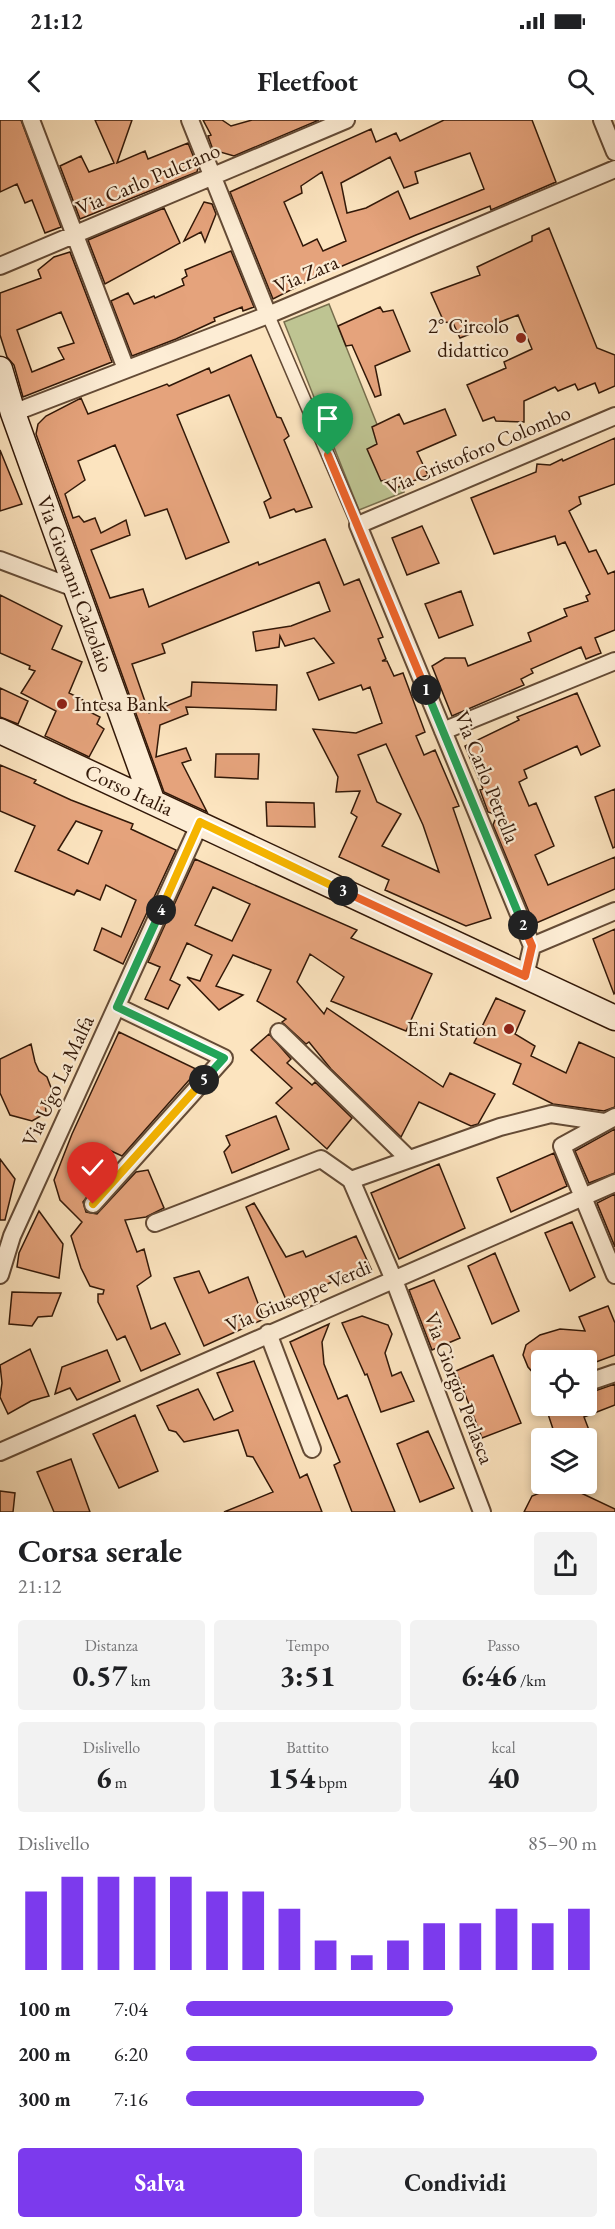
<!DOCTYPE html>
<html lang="it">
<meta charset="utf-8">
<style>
:root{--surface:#fff;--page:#f2f2f2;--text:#202124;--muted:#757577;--accent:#7c3aed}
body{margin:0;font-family:"EB Garamond",serif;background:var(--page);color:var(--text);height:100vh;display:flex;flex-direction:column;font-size:22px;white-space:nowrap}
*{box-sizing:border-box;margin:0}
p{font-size:20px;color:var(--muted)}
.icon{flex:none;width:33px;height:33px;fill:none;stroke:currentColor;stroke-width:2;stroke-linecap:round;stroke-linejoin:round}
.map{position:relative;height:1392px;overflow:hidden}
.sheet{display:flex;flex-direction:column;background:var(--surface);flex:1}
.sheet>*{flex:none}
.fabs{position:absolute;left:531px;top:1230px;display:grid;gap:12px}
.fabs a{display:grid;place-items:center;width:66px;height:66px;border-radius:6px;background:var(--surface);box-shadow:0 3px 9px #0003;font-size:30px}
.pin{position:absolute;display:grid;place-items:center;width:51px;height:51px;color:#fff;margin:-62px -26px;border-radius:50% 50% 50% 0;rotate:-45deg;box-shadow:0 0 6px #0007}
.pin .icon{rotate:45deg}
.km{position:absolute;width:30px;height:30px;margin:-15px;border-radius:50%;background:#222;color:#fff;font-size:16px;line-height:30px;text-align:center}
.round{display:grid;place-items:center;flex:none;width:63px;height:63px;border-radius:6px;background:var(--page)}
.headline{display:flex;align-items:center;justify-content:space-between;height:102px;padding:0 18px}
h1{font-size:33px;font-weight:700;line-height:45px}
.stats{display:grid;grid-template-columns:repeat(3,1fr);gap:9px;height:102px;padding:6px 18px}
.stats div{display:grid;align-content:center;border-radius:6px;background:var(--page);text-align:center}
.stats b{font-size:30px;font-weight:700}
.stats small{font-size:16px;font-weight:400}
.stats p{font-size:16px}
.chart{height:168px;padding:12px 18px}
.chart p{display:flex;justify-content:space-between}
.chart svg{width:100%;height:108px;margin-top:6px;stroke:var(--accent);stroke-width:6}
.primary-button{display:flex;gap:12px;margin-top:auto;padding:12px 18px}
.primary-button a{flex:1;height:69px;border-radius:6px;background:var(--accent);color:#fff;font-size:24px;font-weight:700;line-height:69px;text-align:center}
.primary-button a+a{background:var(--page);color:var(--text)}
ul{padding:0 18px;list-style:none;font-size:20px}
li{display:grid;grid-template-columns:96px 72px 1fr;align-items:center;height:45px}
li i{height:15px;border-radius:8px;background:var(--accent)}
.status{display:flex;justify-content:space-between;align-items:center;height:42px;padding:0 30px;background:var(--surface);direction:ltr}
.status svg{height:16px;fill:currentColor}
header{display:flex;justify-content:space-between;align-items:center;height:78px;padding:0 18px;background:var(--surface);font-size:27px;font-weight:700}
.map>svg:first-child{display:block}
</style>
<div class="status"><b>21:12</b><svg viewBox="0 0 49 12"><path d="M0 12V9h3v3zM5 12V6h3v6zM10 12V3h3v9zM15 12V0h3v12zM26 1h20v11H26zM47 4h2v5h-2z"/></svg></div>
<header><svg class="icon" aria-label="back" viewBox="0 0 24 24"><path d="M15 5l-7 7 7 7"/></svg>Fleetfoot<svg class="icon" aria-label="search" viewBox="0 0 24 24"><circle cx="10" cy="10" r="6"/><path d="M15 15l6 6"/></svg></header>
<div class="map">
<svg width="615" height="1392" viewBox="0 0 615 1392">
<rect width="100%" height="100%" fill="#fce4bf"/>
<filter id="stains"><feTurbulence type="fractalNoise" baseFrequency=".00333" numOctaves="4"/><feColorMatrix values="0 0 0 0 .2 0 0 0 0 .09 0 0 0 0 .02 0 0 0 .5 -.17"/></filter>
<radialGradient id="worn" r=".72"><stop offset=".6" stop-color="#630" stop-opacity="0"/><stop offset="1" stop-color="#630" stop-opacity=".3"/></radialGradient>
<path fill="#bec492" stroke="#786e4d" stroke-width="1.5" d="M329,184L404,372L359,390L284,202Z"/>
<path fill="#e5a37c" stroke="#321808" stroke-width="1.5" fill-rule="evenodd" d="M0,0H21L61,107L45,113L32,80L25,83L17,64L0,72Z
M95,0H132L117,43L145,31L148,39L188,23L198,48L197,52L80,99L60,46L81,36L89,52L114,43Z
M203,0H222L231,6L252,0H319L234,36L213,30L208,16L211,15Z
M444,0H532L556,62L491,90L490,86L416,115L316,157L273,179L230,72L371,9L376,22L396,13L400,21ZM470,33L484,69L410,99L398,71L366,88L347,93L341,63L390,37L404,68L418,63L415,52ZM322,52L346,121L323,131L317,119L303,126L284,82L302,73L301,66Z
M204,82L212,84L216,94L205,122L201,112L184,121Z
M164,88L180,123L105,164L88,120Z
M549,108L597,228L615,235V266L599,273L595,263L578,270L575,264L558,271L555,267L524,281V302L496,301L494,297L483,301L467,265L506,248L504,242L532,229L518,195L460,218L453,203L444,202L431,173L480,155L477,147L532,121V116Z
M231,131L254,187L243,191L242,187L214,198L215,201L176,219L132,236L111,181L128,173L134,184L154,176L155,178L184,165L182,159L187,156L185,150Z
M70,132L112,242L23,277L14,245L7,237L0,215V173L41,158L38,150L54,137ZM61,192L74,223L58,228L64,239L32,252L17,210Z
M380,187L383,192L393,190L410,231L375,246L381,275L375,277L352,225L346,226L338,206Z
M251,235L277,297L281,298L289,316L284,320L312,387L296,392L294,389L270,398L264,382L271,378L229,275L177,295L229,422L186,439L167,389L145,396L115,325L78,341L85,360L65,374L73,398L79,396L84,402L95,398L101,413L126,400L130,415L91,430L110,478L143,469L149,487L258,442L259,445L325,419L344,465L359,459L383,517L378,519L386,539L382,541H387L394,556L403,553L425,612L416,616L424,635L435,630L459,686L453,688L491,798L466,806L385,770L389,760L339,737L357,697L351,693L360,671L336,672L338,657L313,609L356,613L382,603L370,567L363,570L361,565L319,580L307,553L334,543L314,518L285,526L280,516L279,527L256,531L253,512L291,506L330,491L319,462L162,524L165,533L132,544L149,593L191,576L192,562L277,565L276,590L186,587L188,594L160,605L156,637L186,628L191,640L182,643L207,692L164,672L36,314L38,304L46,296L81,278L88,294L167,264L169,266L209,248L211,253ZM386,624L423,705L439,752L382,726L401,694L377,682L358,635Z
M445,289L456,315L417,332L428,355L396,368L391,359L381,361L367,329L377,324L372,307L399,294L404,304Z
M615,318V364L579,377L581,384L569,391L589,432L596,430L608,454L615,451V510L595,518L601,533L586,539L581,527L531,549L533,553L521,559L524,565L452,596L432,546L445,538H465L468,546L531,521L528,513L567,496L564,489L588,481L586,476L590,474L565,422L558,425L555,416L494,434L471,378L536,352L537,344L550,345L562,339L563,341Z
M0,330L22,384L0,391Z
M422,406L439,443L407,455L392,418Z
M461,471L473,505L439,518L425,484Z
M0,475L62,506L52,529L82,542L69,573L83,580L82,588L100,597L97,604L104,609L89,637L45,616L56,591L21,573L35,551L29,549L30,546L0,533Z
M0,568L28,581L18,604L0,597Z
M577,573L600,626L581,635L577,626L524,650L527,658L519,662L529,686L536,683L554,726L535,735L548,765L615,737V769L534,804L493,705L497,695L488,692L480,670L483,669L465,626L519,600L517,597Z
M216,634H259L258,659L215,657Z
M0,645L36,660L34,663L71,680L133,704L131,709L176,730L123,844L94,830L102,808L121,817L136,780L106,765L100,780L77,770L74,775L15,751L35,706L0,691ZM76,701L102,711L88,744L58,730Z
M615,669V727L613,728L595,677Z
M266,682L314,683L315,707L267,706Z
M195,739L357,810L351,818L432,854L406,911L331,881L344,857L310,834L297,862L324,894L327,888L443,967L450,953L495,974L478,1004L471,1006L419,982L401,1017L331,949L309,922L306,924L282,902L286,899L257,881L271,850L233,835L216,866L243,875L219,890L187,857L200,861L212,835L187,823L170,860L180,865L168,889L145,879L160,847L148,842ZM213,767L250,784L232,821L195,805Z
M615,809V873L614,874L593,819Z
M496,878L525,891L515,914L535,926L531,936L566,953L579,922L615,938V987L604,991L553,984L513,964L521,944L474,923Z
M119,912L198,950L122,1036L107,1029L92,1053L101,1060L83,1082L86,1092L97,1094L136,1052L148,1050L164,1088L146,1097L125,1100L137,1132L144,1129L151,1156L137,1166L151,1209L165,1203L180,1234L141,1251L125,1216L117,1220L98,1182V1174H103L104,1170L90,1166L81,1148L71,1116L82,1102L60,1080L54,1060L72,1014Z
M269,914L291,939L287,943L312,965L315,962L352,998L327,1029L276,983L292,968L251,930Z
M31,924L35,942L39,951L47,957L55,978L45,981L46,993L32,1001L10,995L0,973V939Z
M276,996L289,1029L232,1053L224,1032L230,1025L226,1016Z
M615,1009V1053L589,1063L575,1031Z
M554,1033L567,1066L511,1092L497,1058Z
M0,1039L15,1059L5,1100H0Z
M439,1044L465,1108L399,1139L371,1073Z
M615,1074V1127L597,1083Z
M254,1083L286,1137L303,1131L306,1137L356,1116L372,1151L336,1165L334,1161L287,1182L246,1087Z
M39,1091L63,1124L59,1158L17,1147L19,1133Z
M572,1102L595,1157L570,1171L545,1113Z
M495,1133L519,1191L492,1204L468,1146Z
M199,1151L209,1173L248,1157L264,1199L204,1226L174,1158Z
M434,1160L460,1218L432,1230L409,1170Z
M12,1172L50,1173H61L52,1196L38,1197L32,1206L9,1204Z
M608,1186L615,1203V1235L596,1242L542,1240V1263L528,1247L523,1235L526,1225L540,1215L560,1209L585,1211L579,1197Z
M362,1196L388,1205L392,1214L385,1233L392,1256L401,1252L414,1281L381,1292L367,1254L365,1255L342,1203Z
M329,1204L322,1222L324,1244L338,1279L347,1275L395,1392H352L334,1345L340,1342L290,1222Z
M30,1229L49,1276L31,1281L8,1294L0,1277L2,1263L0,1245Z
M107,1230L120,1261L77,1280L70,1268L55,1274L62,1247Z
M493,1235L521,1303L482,1318L456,1251Z
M254,1241L300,1358L307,1354L322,1392H224L273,1372L253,1337L247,1336L238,1310L184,1322L176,1312L169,1310L157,1286L198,1269L214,1300L233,1291L217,1253Z
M615,1264V1285L584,1297L592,1318H556L546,1288L554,1286H586V1274Z
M135,1295L158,1351L119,1368L93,1314Z
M428,1311L454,1368L420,1382L397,1324Z
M71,1339L90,1392H54L37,1352Z
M562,1364L615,1389V1392H524L532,1376Z
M0,1371L15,1373L13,1392H0Z"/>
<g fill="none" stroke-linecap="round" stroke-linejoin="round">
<g stroke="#644b36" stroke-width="15">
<path id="pedestrian" d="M268,195L358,405"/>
</g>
<g stroke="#644b36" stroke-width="20">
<path id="minor" d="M31,0L126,249
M190,0L268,195
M602,0L615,32
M0,146L346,0
M13,293L268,195L615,49
M0,440L77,469
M443,611L615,541
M532,826L358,405L615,296
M532,826L615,791
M525,856L532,826
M279,912L409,1039
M615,997L562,1026L615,1155
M351,1060L500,1007L551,994L604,1002
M93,1084L224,938L118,887
M155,1103L321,1039L351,1060L394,1160L482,1392
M0,1155L12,1116L200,703
M268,1213L312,1329
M586,1263L615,1253
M541,1279H542
M0,1332L615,1063"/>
</g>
<g stroke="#321808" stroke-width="27">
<path id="secondary" d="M0,249L13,293L152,680
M0,611L615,898"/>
</g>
<use href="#pedestrian" stroke="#fdedd5" stroke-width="12"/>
<use href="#minor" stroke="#fdedd5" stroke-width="16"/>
<use href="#secondary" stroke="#fdedd5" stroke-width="24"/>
</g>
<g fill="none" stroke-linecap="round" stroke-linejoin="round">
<g stroke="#fff" stroke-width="12">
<path id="split-1" d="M328,335L426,570"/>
</g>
<g stroke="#fff" stroke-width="12">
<path id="split-2" d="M426,570L523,805"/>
</g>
<g stroke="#fff" stroke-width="12">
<path id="split-3" d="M343,771L525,856L532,826L523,805"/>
</g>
<g stroke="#fff" stroke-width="12">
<path id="split-4" d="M161,790L200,702L343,771"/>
</g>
<g stroke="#fff" stroke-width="12">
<path id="split-5" d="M161,790L117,887L224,938L204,960"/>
</g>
<g stroke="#fff" stroke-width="12">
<path id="split-6" d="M93,1084L204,960"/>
</g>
<use href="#split-1" stroke="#f0652b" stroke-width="8"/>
<use href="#split-2" stroke="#22a559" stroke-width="8"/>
<use href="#split-3" stroke="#f0652b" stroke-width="8"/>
<use href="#split-4" stroke="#f5b400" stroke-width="8"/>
<use href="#split-5" stroke="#22a559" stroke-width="8"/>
<use href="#split-6" stroke="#f5b400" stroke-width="8"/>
</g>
<g fill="#8f2418" stroke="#fdedd5" stroke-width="2">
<circle cx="521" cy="218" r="6"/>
<circle cx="62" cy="584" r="6"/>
<circle cx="509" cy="909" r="6"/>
</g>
<g text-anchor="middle" stroke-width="4.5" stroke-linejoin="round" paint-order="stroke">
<g font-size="21" fill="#321808" stroke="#fdedd5">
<text transform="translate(148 59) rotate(-23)" y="7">Via Carlo Pulcrano</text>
<text transform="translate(306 154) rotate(-23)" y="7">Via Zara</text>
<text transform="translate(478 330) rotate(-23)" y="7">Via Cristoforo Colombo</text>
<text transform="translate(75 464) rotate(70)" y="7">Via Giovanni Calzolaio</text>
<text transform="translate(487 657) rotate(68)" y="7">Via Carlo Petrella</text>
<text transform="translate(129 670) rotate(25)" y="7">Corso Italia</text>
<text transform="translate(58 961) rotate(-65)" y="7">Via Ugo La Malfa</text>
<text transform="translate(298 1176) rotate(-23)" y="7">Via Giuseppe Verdi</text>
<text transform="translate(459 1268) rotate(69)" y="7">Via Giorgio Perlasca</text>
</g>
<g font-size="21" fill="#321808" stroke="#fdedd5" text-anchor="end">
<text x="509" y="213">2° Circolo<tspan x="509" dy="24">didattico</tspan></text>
<text x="74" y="591" text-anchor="start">Intesa Bank</text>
<text x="497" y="916">Eni Station</text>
</g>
</g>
<rect width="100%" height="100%" filter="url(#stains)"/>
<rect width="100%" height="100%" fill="url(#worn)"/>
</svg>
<div class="fabs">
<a><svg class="icon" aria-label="locate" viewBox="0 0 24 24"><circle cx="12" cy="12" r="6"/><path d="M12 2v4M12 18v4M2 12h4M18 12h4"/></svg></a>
<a><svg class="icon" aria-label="layers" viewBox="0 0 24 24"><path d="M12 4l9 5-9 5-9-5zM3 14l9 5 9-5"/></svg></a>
</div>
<div class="pin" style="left:328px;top:335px;background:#1e9e55"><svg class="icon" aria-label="arrive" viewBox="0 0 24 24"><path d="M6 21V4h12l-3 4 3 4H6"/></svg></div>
<div class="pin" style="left:93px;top:1084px;background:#d93025"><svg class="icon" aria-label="check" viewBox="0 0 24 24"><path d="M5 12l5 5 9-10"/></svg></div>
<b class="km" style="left:426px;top:570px">1</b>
<b class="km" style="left:523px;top:805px">2</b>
<b class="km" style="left:343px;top:771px">3</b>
<b class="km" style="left:161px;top:790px">4</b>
<b class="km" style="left:204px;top:960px">5</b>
</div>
<section class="sheet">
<div class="headline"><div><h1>Corsa serale</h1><p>21:12</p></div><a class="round"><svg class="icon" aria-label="share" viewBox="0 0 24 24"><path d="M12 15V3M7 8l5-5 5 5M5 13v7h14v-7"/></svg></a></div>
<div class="stats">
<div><p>Distanza</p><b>0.57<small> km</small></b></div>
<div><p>Tempo</p><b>3:51</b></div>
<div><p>Passo</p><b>6:46<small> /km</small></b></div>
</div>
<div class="stats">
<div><p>Dislivello</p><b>6<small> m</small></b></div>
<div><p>Battito</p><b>154<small> bpm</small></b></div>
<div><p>kcal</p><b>40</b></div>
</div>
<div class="chart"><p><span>Dislivello</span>85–90 m</p>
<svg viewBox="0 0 160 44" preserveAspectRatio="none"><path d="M5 44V12M15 44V6M25 44V6M35 44V6M45 44V6M55 44V12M65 44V12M75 44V19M85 44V32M95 44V38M105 44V32M115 44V25M125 44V25M135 44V19M145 44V25M155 44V19"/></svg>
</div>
<ul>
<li><b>100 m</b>7:04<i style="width:65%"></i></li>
<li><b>200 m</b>6:20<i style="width:100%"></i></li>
<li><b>300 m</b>7:16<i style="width:58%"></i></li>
</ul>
<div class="primary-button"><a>Salva</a><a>Condividi</a></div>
</section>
